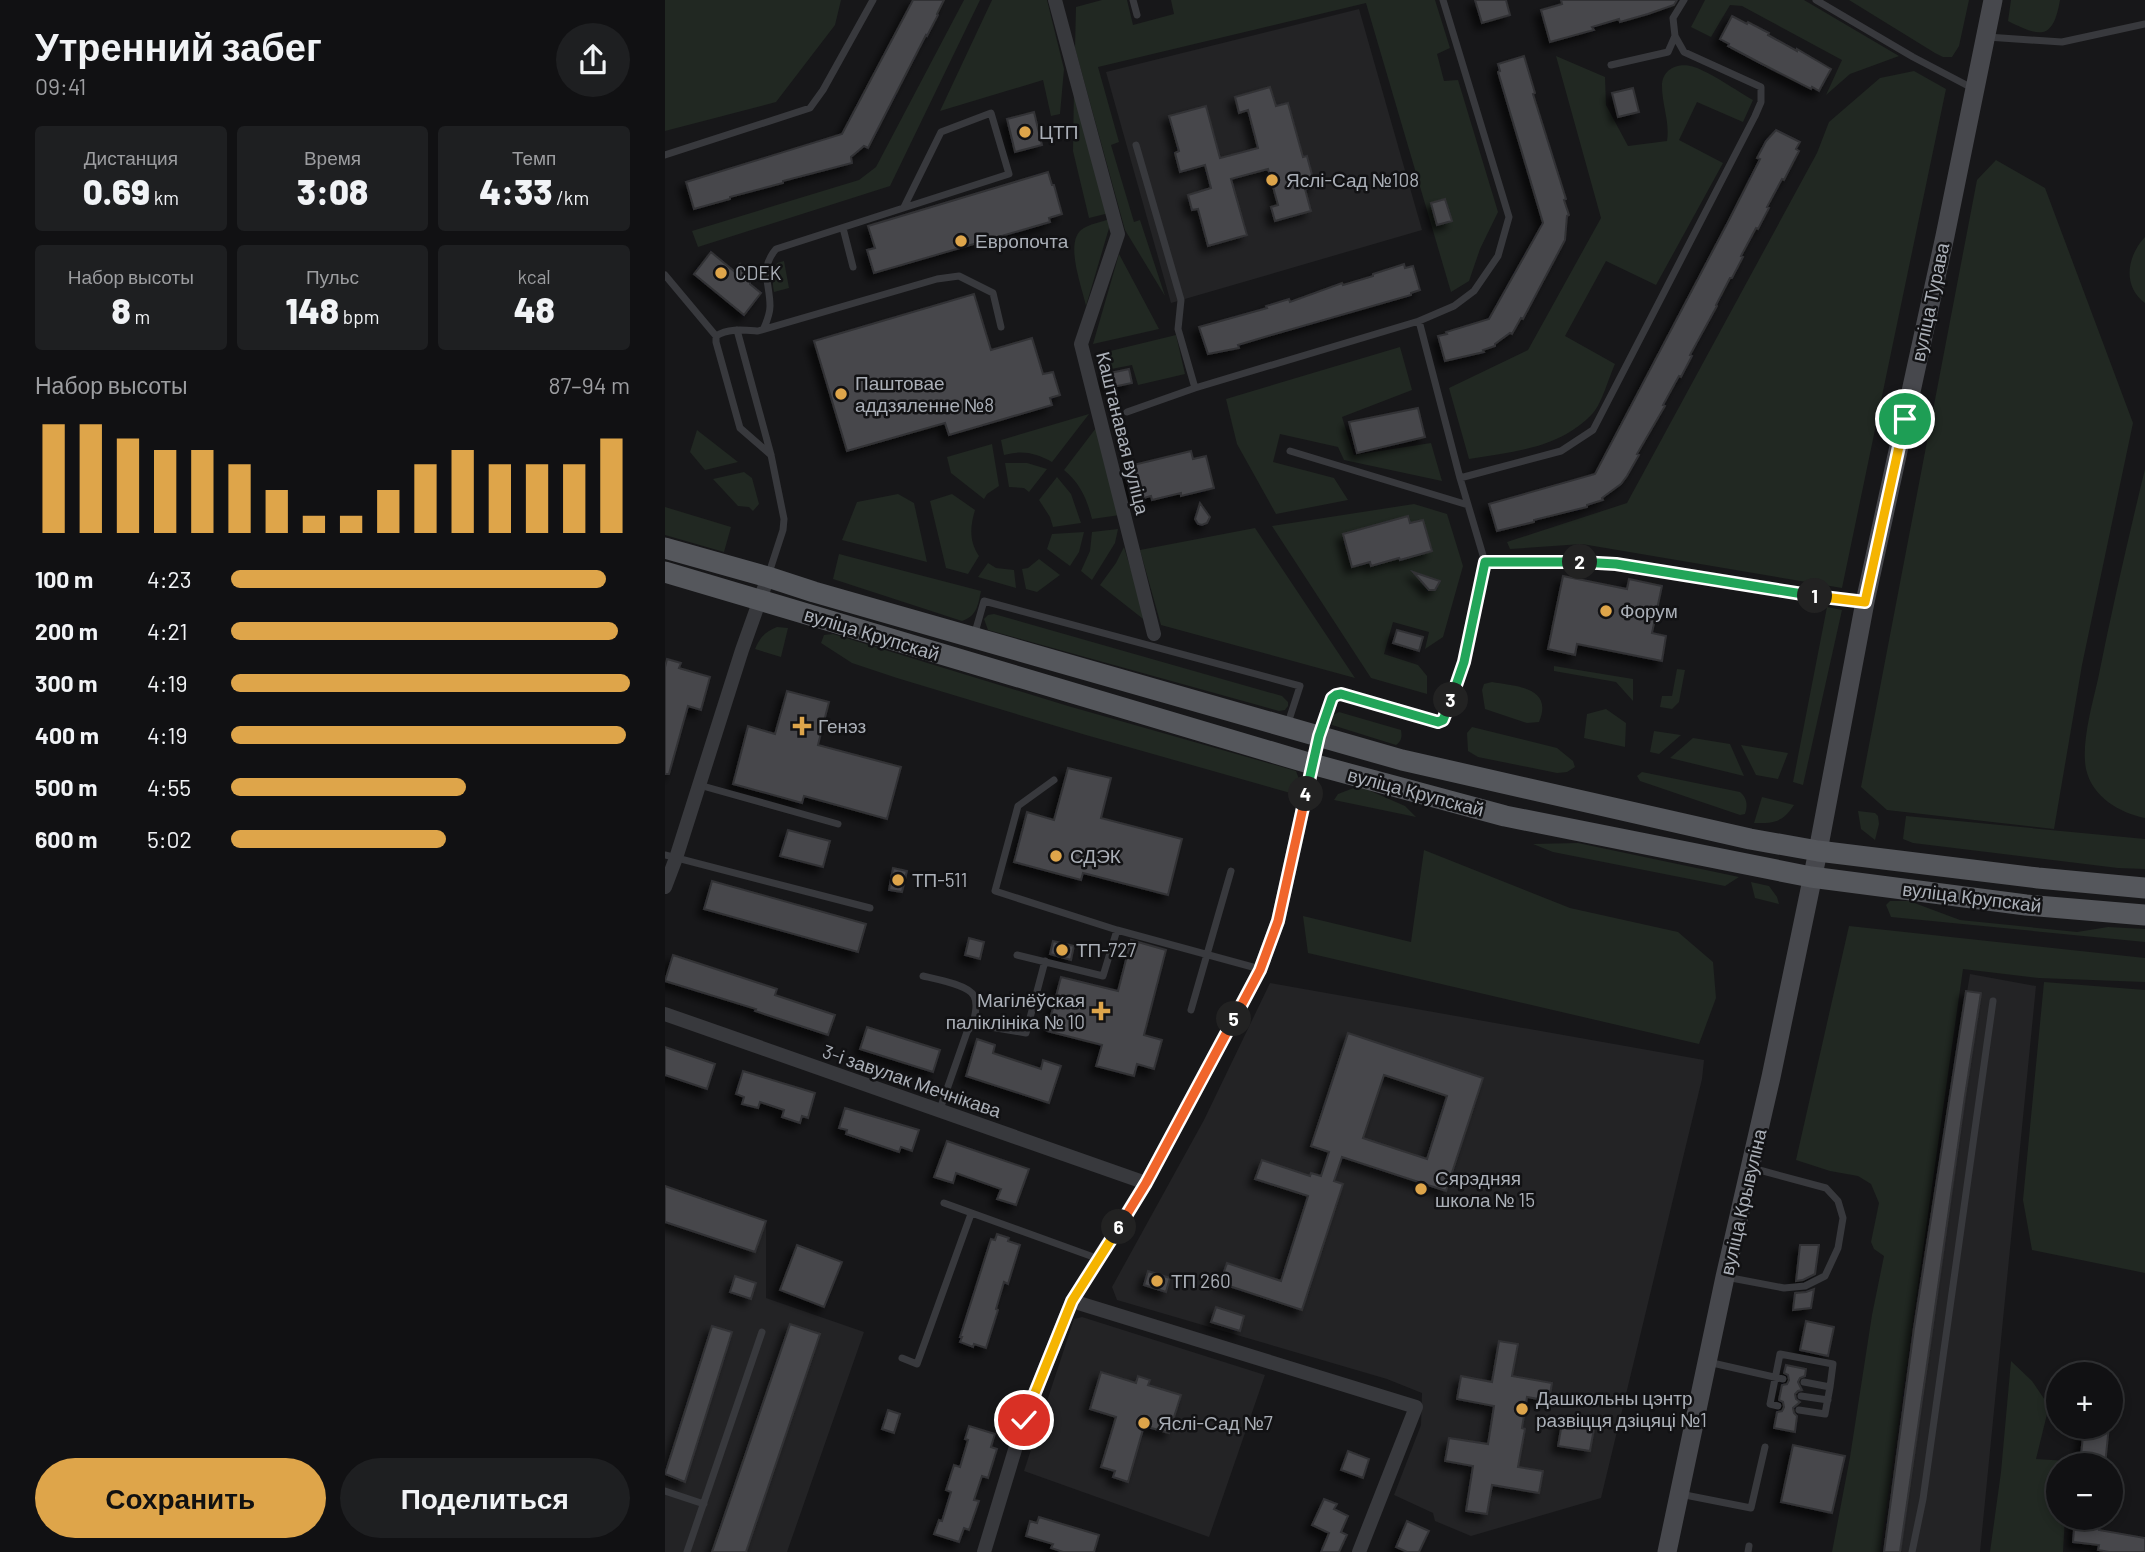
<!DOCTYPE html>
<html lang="ru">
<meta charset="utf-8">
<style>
:root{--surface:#111113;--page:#1e1f21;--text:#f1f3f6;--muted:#9c9da0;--line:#303133;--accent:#dea54a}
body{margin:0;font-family:Barlow,sans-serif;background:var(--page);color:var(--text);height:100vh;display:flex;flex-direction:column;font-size:26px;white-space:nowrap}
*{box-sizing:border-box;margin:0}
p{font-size:23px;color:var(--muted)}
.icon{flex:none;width:38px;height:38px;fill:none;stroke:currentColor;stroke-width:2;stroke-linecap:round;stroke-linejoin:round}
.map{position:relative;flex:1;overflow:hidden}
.sheet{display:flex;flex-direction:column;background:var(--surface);width:665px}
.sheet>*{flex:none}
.buttons{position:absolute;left:1381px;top:1362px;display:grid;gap:14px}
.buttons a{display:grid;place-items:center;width:77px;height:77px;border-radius:50%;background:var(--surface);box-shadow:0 4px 10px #0003,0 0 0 2px var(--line);font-size:35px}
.pin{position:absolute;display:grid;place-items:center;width:60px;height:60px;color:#fff;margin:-30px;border:4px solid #fff;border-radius:50%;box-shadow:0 2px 7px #0007}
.km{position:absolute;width:35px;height:35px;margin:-18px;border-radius:50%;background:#222;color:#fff;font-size:19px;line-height:35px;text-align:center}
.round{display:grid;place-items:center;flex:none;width:74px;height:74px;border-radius:37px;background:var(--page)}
.head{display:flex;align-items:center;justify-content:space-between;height:119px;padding:0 35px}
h1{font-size:38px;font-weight:800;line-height:52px}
.stats{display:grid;grid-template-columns:repeat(3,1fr);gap:10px;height:119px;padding:7px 35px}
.stats div{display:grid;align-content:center;border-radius:7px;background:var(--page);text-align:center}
.stats b{font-size:35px;font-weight:800}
.stats small{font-size:19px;font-weight:400}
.stats p{font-size:19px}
.chart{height:196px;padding:14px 35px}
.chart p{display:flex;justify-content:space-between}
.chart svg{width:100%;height:126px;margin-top:7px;stroke:var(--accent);stroke-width:6}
.action{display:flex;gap:14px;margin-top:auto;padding:14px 35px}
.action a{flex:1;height:80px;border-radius:42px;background:var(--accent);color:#111;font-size:28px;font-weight:800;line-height:80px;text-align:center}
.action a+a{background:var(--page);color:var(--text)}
ul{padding:0 35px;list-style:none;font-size:23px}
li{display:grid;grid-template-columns:112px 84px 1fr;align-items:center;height:52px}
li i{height:18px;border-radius:9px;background:var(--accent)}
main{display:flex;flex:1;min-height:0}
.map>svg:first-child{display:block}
</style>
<main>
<section class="sheet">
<div class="head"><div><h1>Утренний забег</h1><p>09:41</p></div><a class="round"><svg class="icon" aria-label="share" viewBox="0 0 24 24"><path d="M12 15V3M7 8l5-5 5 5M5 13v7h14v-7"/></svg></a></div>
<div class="stats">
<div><p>Дистанция</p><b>0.69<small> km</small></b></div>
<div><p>Время</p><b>3:08</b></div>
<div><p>Темп</p><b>4:33<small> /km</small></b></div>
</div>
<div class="stats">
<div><p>Набор высоты</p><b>8<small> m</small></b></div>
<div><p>Пульс</p><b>148<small> bpm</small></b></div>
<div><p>kcal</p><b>48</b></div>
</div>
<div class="chart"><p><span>Набор высоты</span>87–94 m</p>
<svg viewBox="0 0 160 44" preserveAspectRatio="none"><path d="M5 44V6M15 44V6M25 44V11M35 44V15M45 44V15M55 44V20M65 44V29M75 44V38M85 44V38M95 44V29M105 44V20M115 44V15M125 44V20M135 44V20M145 44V20M155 44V11"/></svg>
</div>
<ul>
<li><b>100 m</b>4:23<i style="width:94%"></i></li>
<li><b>200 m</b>4:21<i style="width:97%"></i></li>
<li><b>300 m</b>4:19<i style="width:100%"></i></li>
<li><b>400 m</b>4:19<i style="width:99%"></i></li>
<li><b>500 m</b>4:55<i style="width:59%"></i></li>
<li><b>600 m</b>5:02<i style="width:54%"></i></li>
</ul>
<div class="action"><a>Сохранить</a><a>Поделиться</a></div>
</section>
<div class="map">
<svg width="1480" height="1552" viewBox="0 0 1480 1552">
<defs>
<filter id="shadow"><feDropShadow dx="-6" dy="6" stdDeviation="3.5" flood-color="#0009"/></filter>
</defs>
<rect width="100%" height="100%" fill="#171719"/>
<path fill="#232325" d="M694,9L757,230L506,303L441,72Z
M1305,974L1371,986L1315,1552H1209Z
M605,983L1039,1060L1037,1079L936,1498L806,1536L770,1521L768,1513L729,1495L756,1425L757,1393L722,1379L452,1300L447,1287L539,1120Z
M0,1186L101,1221V1298L199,1332L122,1552H0Z
M417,1317L600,1375L544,1537L359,1471L409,1319Z"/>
<path fill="#212822" d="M0,0H176L170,25L111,102L0,131Z
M299,0H315L225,186L33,247L27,231L194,180L211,167Z
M327,0H382L399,69L395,114L386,116L378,80L275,111Z
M437,0H462L468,25L509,14L506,0H770L785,48L772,54L779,81L793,80L833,212L815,249L804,281L786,292L701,3L433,67L454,142L446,145L469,222L475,220L500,296L460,230L410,48L411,7Z
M1040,0H1139L1234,56L1185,74L1161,95L1177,60L1077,6L1065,5L1046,37L1026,27Z
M1184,0H1304L1294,46L1287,57H1278L1270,53Z
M1346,0H1395C1388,41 1375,37 1343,21Z
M891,56L940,77L941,105L963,146L1002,141C1005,122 997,105 997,86C997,68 1015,62 1029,67C1045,72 1072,91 1088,100L1078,122L1032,102L1014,140L1058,163L991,285L941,261L900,336L950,364C944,377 937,403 928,413C896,448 848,452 804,459L784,388L863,350L936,218Z
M1249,71L1281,89L1177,588L917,544L845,549L842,542L962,503L1152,153L1164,122L1215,78Z
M409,86L444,213L424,218L408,151Z
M1331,160L1380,188L1468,423L1417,665L1389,829L1222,810L1196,787L1312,180Z
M447,218L421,306C417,287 400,244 416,230C423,224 438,222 447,218Z
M1480,237V303C1457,286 1462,256 1480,237Z
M454,254L494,329L428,344Z
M119,261L124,288L109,292C107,281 107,273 112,263Z
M511,335L520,374L473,385L467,365L436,371L433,354Z
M735,347L747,390L677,417L689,455L766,443L777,481L679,460L673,447L615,434L608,462L669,478L683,500L611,514L572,444L561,399Z
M424,414L387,462C371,453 357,450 339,455L336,440Z
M431,428L455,515L427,519C422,499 415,483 399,470Z
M32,430L73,462L40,470L25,452Z
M327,444L334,486L322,494L319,499L286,473L282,457Z
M340,463H362L382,469L364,492L359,488L344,487Z
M1480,469V818C1455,813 1427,797 1421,769C1416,744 1427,705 1433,679C1447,609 1463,539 1480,469Z
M79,472L87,478L94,504L88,511L84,507L73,506L48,479Z
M392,477L406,494L416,523L388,527L385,517L374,500Z
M233,494L249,503L262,562L177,540L192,502Z
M287,494L310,510C305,527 304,541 314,556L303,574L281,568L265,501Z
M749,504L782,514L798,566L778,637L760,649L764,632L728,622L719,654L753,665L762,676V694L706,678L607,526Z
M0,507L66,527L59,552L0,535Z
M590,528L690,678L496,625L475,550Z
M453,529L450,543L427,580L416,571L425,551L427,532Z
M419,532L414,552L405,566L382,549L387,534Z
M459,547L482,622L435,585L451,563Z
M174,554L316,591C313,605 312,616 297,621L168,579Z
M374,559L395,575L372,592L361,589L357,569L363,568Z
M323,563L331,568L349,570L351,588L313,577Z
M1162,607L1177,610L1138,785L1128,782Z
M329,614L617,696L623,702V706L620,710L614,711L323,630L319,619L323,615Z
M112,627L123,628L116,657L90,649C95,637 101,631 112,627Z
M168,634L403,706L631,771L634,779L629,794L421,735L232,678L187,663L156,643L159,635Z
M889,666L968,679V701L951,682L889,671Z
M1012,669L1020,670L1014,702L1007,709L995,707L997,696H1007Z
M827,682C850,686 889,687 874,722L862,723L820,709L817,690L819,684Z
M941,709L961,723L960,747L919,738L922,714Z
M674,712L736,730C737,736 737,741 731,745L667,725L668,715Z
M807,727L892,748L908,761L910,767L902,772L892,773L813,757L803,751L802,733Z
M989,731L1016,735L994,754L985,752Z
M1028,738L1065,744L1079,776L1005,758Z
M1076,745L1123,753L1113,779L1091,775Z
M977,772L1075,792C1082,798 1083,805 1080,814L1075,815L975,781L972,776Z
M694,786L740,806L751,817L669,800L673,794Z
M1097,797L1129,805C1117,823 1109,823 1089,823Z
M1193,811L1210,813L1213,816L1214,824L1210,840L1196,829Z
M1241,816L1480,839V869L1453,868L1248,843L1238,839Z
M913,843L1074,877L1060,886L888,852L868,844Z
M759,850L905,908L1013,932L1048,962L1051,998L1034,1044L643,953L638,916L746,942Z
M1086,882L1104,886L1112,897L1114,904L1090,898Z
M1225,901H1244L1295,920L1412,932L1443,927L1480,929V942L1226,917L1221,905Z
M1184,926L1480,958V982L1374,978L1298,969L1215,1552H1167L1185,1457L1207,1315L1219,1256L1209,1249L1206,1242L1214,1203L1206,1184L1193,1176L1165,1171L1131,1160Z
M1379,982L1480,990V1273L1367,1250L1358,1200Z
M1346,1361L1367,1381L1384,1406L1371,1459L1403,1461V1465H1393V1517H1400L1398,1552H1325L1336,1472Z"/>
<path fill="#46474b" stroke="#313134" stroke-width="2" fill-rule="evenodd" filter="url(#shadow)" d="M248,0H279L272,14L273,15L262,36L261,35L203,148L199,146L192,152L186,157L187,163L118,181V183L65,197V199L29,209L21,182L177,134Z
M810,0H841L845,15L817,23Z
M896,0H1012L1009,5L983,14L955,22L954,19L927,27L929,30L885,42L876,10L897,4Z
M1067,16L1082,24L1083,22L1104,33L1103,35L1132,51V49L1166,69L1154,91L1147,87L1146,89L1095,63L1063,46L1064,44L1055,39Z
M859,56L870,93L868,94L901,199L899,200L904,215L902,216L900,240L858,319L856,318L847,334L845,333L830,344V346L818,350L819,352L780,361L773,336L782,334L781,332L824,319L878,223L833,72L835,71L833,64Z
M605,87L611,106L623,103L638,157L642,156L650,186L640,189L646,211L610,221L606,207L613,205L603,169L566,179L582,235L543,246L533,209L527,210L523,195L546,188L540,165L515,172L510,153L514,151L504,116L541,106L555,158L593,148L583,110L574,113L570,97Z
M968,88L974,112L953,117L947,93Z
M369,112L377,145L350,152L342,119Z
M1111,130L1135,142L1131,149L1134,151L1119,180L1117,179L1102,207L1104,208L1093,229L1091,228L1076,256L1078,257L1067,278H1065L1051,305L1052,306L1025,355L1027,356L1016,377L1014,376L998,405L1000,406L972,454L974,455L962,476L956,484L937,498L938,500L922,505V507L869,520V522L832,531L824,504L930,474L1064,220L1095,159L1092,158L1101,141Z
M383,172L387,185H389L397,214L384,218L385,222L209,273L202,250L210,248L203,226Z
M780,199L787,221L772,225L766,203Z
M46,252L69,271L75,264L85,273V284L96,293L79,315L29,274Z
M739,264L740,268L748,266L755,290L746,293V295L603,336L573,345L574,348L543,354L534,327L602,308L601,306L624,299L625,302L677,283L678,285L708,276V274Z
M309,294L326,350L367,338L378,374L388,372L395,395L385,398L387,405L284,435L280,423L182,451L149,341Z
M464,369L467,383L443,388L440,374Z
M753,408L760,437L692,453L684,422Z
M526,451L528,459L541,456L549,488L516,496V493L487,500L486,496L468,501L460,467Z
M535,503L545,517L542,523L537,525L533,524L530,519Z
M743,516L745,523L758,520L767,551L735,560L734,558L706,566L705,562L687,567L678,534Z
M748,572L775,581L770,590H764Z
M898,576L962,589L964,579L997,586L987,633L1001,636L997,661L912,644L910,655L883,649Z
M732,630L758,637L754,651L728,643Z
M2,659L16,663L14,668L45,677L36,710L23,706L4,774H0V667Z
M122,691L164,702L153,745L236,767L222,819L139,796L137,803L68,784L83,726L110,734Z
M403,768L446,778L436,818L517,839L503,895L418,873L416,880L349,862L362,812L389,820Z
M123,830L165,841L158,867L115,856Z
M228,868L242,871L237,892L224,890Z
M47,881L201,924L193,952L39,909Z
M304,938L319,942L315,959L300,955Z
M466,940L501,950L479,1035L497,1040L489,1069L472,1064L469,1076L431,1066L437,1045L382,1031L396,977L453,991Z
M388,941L409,946L406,960L385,954Z
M8,955L112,989L110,995L170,1015L163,1035L90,1011L91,1009L0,981Z
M1301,991L1316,993L1300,1096L1266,1337L1235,1552H1219L1249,1328Z
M202,1027L275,1050L268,1072L195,1049Z
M683,1033L818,1078L781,1191L677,1157L669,1181L678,1184L637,1310L555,1283L562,1263L616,1281L643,1196L590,1179L597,1160L645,1176L646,1173L656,1176L664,1152L646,1146ZM719,1075L782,1096L762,1159L698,1138Z
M312,1039L330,1045L328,1053L376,1069L378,1060L396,1066L384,1103L301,1076Z
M0,1047L50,1064L42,1089L0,1075Z
M78,1071L150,1093L143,1118L137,1116L135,1123L117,1117L119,1110L95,1102L93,1108L77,1104L79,1097L71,1094Z
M180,1108L254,1130L247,1151L236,1147L234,1152L181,1134L182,1130L174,1128Z
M282,1141L364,1169L351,1205L332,1199L336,1189L291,1173L288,1183L269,1177Z
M0,1186L101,1221L90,1252L0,1222Z
M332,1234L344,1238L343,1241L355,1245L343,1284L339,1282L331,1309L333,1310L321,1348L309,1344L308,1347L295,1342L297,1337H295L326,1239L330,1240Z
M132,1245L177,1262L159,1307L115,1290Z
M1135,1245H1154L1150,1274L1138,1280L1131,1281Z
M483,1271L505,1278L501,1292L479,1285Z
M70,1276L91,1283L86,1299L65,1292Z
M1149,1289L1146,1308L1128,1310L1130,1293L1141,1292Z
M551,1307L579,1316L575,1331L546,1322Z
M1141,1321L1169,1327L1163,1356L1135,1350Z
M125,1324L155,1334L81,1552H47Z
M47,1326L67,1332L20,1482L0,1474Z
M834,1341L853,1344L847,1376L887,1383L884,1401L862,1397L857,1428L860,1429L853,1467L878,1471L874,1493L827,1485L822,1514L801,1511L808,1466L780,1461L784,1438L823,1444L829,1406L792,1399L796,1376L827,1382Z
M1121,1365L1141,1369L1140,1376L1135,1378L1133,1382L1137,1390L1133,1391L1130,1394L1131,1399L1135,1402L1128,1408L1129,1413L1132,1416L1130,1432L1109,1428L1112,1412L1117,1411L1119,1407L1118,1402L1114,1400L1117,1385L1122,1384L1124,1380L1123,1375L1119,1373Z
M436,1372L471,1383L473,1376L485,1380L483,1385L516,1395L504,1433L479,1426L463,1482L448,1477L450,1471L436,1467L451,1417L425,1409Z
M223,1410L235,1414L229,1433L217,1429Z
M898,1417L930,1423L925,1451L893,1446Z
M304,1426L330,1434L326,1447L332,1449L323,1478L317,1476L309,1500L314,1501L304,1530L299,1528L294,1542L269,1534L274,1520L277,1521L286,1492L281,1490L289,1465L295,1467L303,1440L300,1439Z
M1419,1426H1444L1440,1465H1415Z
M1128,1445L1180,1456L1167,1513L1116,1502Z
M683,1451L704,1459L698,1478L676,1470Z
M659,1499L672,1504L669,1509L683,1516L676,1532L682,1535L674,1552H656L664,1533L647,1525Z
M374,1517L434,1535L429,1552H398L386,1548L388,1544L361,1536L365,1521L372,1523Z
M1410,1517H1435L1434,1530L1480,1538V1552H1444L1433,1550L1434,1545L1408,1542Z
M742,1521L764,1531L754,1552H742L731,1547Z"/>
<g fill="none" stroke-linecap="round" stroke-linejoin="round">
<path stroke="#38393d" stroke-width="7" d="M468,0L472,15
M1151,0L1248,57L1309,89
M1322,37L1397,42L1480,24
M946,65L1003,52L1010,36
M471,145L516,300L513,329L530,388
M0,155L145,108L158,90L208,0
M178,228L188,267
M0,275L51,336V342L75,428L106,455
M99,328C102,321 105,314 105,306C105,283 94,269 111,249L344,174L326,113L276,132L239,207
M72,330L106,455L119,519L118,530L103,576
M51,336C63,328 79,330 93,331L272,279L294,276L328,293L336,327
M462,412L530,388L754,321L789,306L809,291L833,256L844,217L778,0
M625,451L803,505
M795,478L896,451L928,430L1090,116L1096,102V87L1019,52L1010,36L1008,18L1019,0
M820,562L951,563L1199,602
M309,636L319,601L635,686L622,726
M656,732L667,698L671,695L676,694L766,720L773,722L778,720L799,661L820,562L795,478L754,321
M389,780L353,806L330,891L452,930L595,969
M34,785L173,824
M0,855L205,908
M352,955L438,976L452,930
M258,976C271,979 304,985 309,996C313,1004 310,1015 308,1024
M526,1010L566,871
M274,1112L302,1032L308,1024L361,1033L380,961
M279,1203L434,1259
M1061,1277L1119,1288L1140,1286L1160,1276L1173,1248L1178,1218L1173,1201L1161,1188L1087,1168
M237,1358L252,1364L306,1214
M1043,1362L1118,1379
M1136,1396L1163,1400
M1113,1406L1105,1404L1115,1354L1168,1364L1165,1387
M1134,1410L1160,1414L1165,1387L1139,1382
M0,1491L39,1504
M1015,1494L1086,1508L1100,1447
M22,1552L97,1332
M1083,1552L1084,1546
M1247,1552L1258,1499L1328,1001"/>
<path stroke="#38393d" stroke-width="14" d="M390,0L453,234L416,344L489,634
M0,887L11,858L77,650L103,577
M0,1014L481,1183
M407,1301L751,1407L694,1552
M319,1552L359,1420L407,1301L481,1183L595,970L613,921L654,736"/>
<path stroke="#47484d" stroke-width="19" d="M1002,1552L1060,1277L1106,1077L1153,851L1200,602L1280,236L1328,0"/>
<path stroke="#55575c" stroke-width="21" d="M0,548L103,577L149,592L737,760L1085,839L1153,851L1373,878L1480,888
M0,572L647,764L840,816L1146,877L1361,905L1480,915"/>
</g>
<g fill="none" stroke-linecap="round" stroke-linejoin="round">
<g stroke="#fff" stroke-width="14">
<path id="split-1" d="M1150,596L1200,602L1240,419"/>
</g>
<g stroke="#fff" stroke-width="14">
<path id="split-2" d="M915,562L951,564L1150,596"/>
</g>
<g stroke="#fff" stroke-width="14">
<path id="split-3" d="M786,700L799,662L820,562H915"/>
</g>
<g stroke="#fff" stroke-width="14">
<path id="split-4" d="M641,794L654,736L667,698L671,695L676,694L773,722L778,720L786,700"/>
</g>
<g stroke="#fff" stroke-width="14">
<path id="split-5" d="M569,1019L595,970L613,921L641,794"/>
</g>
<g stroke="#fff" stroke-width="14">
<path id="split-6" d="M454,1227L481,1183L569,1019"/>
</g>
<g stroke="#fff" stroke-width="14">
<path id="split-7" d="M359,1420L407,1301L454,1227"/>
</g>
<use href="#split-1" stroke="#f5b400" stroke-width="9"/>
<use href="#split-2" stroke="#22a559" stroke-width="9"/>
<use href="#split-3" stroke="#22a559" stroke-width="9"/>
<use href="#split-4" stroke="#22a559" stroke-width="9"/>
<use href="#split-5" stroke="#f0652b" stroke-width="9"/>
<use href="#split-6" stroke="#f0652b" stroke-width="9"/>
<use href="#split-7" stroke="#f5b400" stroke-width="9"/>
</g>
<g fill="#dea54a" stroke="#121214" stroke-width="2.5">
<circle cx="360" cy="132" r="7"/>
<circle cx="607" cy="180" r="7"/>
<circle cx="296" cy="241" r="7"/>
<circle cx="56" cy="273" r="7"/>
<circle cx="176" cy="394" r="7"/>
<circle cx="941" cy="611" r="7"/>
<path d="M133.5 715.5h7v7h7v7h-7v7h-7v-7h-7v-7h7z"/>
<circle cx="391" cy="856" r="7"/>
<circle cx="233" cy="880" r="7"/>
<circle cx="397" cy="950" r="7"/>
<path d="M432.5 1000.5h7v7h7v7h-7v7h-7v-7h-7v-7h7z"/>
<circle cx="756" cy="1189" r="7"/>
<circle cx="492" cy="1281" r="7"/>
<circle cx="857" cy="1409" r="7"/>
<circle cx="479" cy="1423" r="7"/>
</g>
<g text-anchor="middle" stroke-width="5" stroke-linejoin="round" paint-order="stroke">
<g font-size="19" fill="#aaafb7" stroke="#121214" text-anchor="start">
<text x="374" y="139">ЦТП</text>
<text x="621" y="187">Яслі-Сад №108</text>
<text x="310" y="248">Европочта</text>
<text x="70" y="280">CDEK</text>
<text x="190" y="390">Паштовае<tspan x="190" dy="22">аддзяленне №8</tspan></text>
<text x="955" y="618">Форум</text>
<text x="153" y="733">Генэз</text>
<text x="405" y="863">СДЭК</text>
<text x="247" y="887">ТП-511</text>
<text x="411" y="957">ТП-727</text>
<text x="420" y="1007" text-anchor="end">Магілёўская<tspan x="420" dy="22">паліклініка № 10</tspan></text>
<text x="770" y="1185">Сярэдняя<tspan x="770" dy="22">школа № 15</tspan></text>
<text x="506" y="1288">ТП 260</text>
<text x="871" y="1405">Дашкольны цэнтр<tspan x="871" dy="22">развіцця дзіцяці №1</tspan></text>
<text x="493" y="1430">Яслі-Сад №7</text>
</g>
<g font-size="19" fill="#aaafb7" stroke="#121214">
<text transform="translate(1265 302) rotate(-78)" y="7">вуліца Турава</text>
<text transform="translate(458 433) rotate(76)" y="7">Каштанавая вуліца</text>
<text transform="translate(207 634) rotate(17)" y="7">вуліца Крупскай</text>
<text transform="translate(751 792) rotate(15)" y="7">вуліца Крупскай</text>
<text transform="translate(1307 897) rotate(7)" y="7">вуліца Крупскай</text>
<text transform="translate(247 1081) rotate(19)" y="7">3-і завулак Мечнікава</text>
<text transform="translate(1078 1202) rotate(-77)" y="7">вуліца Крывуліна</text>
</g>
</g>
</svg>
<div class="buttons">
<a>+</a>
<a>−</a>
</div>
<div class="pin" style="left:1240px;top:419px;background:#1e9e55"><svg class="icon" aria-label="arrive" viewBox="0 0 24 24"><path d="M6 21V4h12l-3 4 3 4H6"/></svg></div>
<div class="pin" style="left:359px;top:1420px;background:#d93025"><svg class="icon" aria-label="check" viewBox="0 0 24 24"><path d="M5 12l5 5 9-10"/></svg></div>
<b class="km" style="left:1150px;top:596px">1</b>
<b class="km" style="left:915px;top:562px">2</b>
<b class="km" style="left:786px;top:700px">3</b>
<b class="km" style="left:641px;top:794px">4</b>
<b class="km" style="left:569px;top:1019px">5</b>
<b class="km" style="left:454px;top:1227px">6</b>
</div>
</main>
